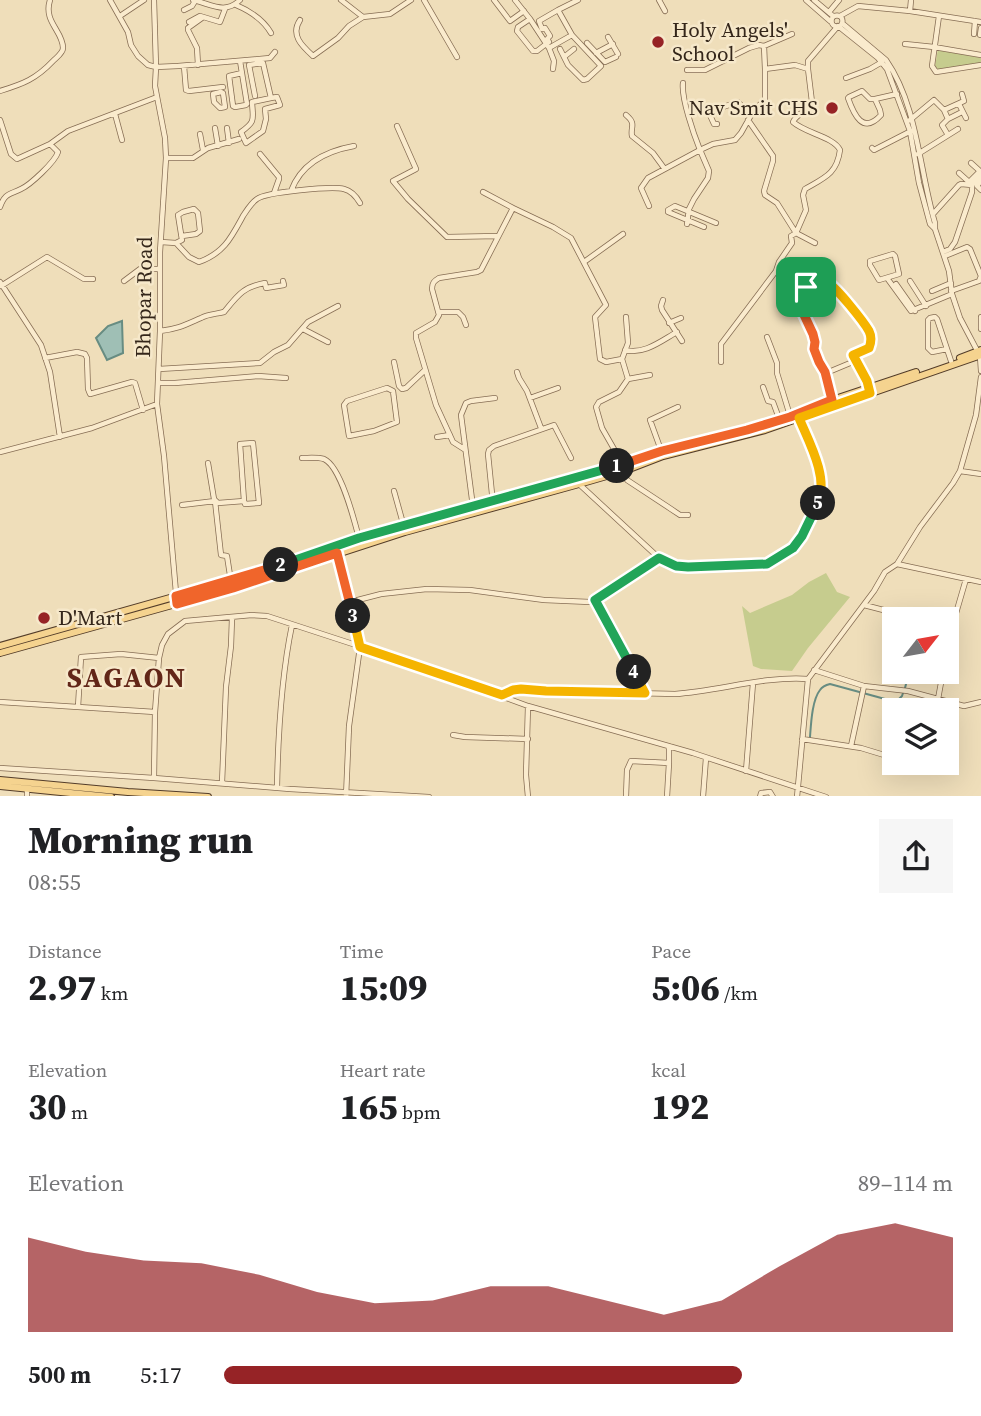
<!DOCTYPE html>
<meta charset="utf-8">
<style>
:root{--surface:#fff;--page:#f6f6f6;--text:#202124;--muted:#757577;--accent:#962326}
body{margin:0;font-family:"Source Serif 4",serif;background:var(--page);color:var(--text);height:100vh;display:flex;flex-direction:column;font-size:26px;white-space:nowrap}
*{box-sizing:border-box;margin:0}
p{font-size:23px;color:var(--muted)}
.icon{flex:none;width:38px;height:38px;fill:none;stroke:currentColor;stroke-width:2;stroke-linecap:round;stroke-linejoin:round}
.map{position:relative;height:796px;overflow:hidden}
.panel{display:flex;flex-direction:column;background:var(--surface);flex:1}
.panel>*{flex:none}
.needle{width:46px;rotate:59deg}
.fabs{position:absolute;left:882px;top:607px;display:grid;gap:14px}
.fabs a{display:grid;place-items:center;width:77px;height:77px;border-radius:0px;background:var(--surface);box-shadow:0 7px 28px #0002;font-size:35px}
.pin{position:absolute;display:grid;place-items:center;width:60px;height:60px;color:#fff;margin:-30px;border-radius:14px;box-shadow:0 4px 10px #0006}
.km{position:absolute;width:35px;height:35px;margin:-18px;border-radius:50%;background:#222;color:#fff;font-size:19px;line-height:35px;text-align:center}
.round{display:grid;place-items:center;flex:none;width:74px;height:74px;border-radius:0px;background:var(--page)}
.headline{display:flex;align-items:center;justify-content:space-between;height:119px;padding:0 28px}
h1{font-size:38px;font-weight:800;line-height:52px}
.stats{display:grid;grid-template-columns:repeat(3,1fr);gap:10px;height:119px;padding:7px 28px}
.stats div{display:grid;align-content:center}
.stats b{font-size:35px;font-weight:800}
.stats small{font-size:19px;font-weight:400}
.stats p{font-size:19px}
.chart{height:196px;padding:14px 28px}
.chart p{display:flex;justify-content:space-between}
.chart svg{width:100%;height:126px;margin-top:7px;fill:var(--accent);opacity:.7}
ul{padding:0 28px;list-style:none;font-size:23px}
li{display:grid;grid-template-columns:112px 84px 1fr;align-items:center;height:52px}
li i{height:18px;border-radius:9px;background:var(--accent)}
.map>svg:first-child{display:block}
</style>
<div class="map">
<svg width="981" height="797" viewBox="0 0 981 797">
<rect width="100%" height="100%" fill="#efdeba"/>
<path fill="#c6cc8e" d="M938,49L981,58V63L944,70L938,69L935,66Z
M826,573L837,592L850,597L808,648L792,671L761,669L753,666L742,606L750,613L792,595L809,582Z"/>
<path fill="#9fbfb5" stroke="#678c82" stroke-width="2" d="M122,321L123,353L107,360L96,338L108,326Z"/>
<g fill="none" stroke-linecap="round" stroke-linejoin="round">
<path stroke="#678c82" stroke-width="2" d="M905,688L908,676
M810,737C811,724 812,700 820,690C822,687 826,685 830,684L896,702L902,696L903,693"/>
<g stroke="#866d54" stroke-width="6">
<path id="minor" d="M110,0L128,32L131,45L138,56L148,65L156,67L178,66L270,58L275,52
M154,0L156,67L155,86L165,138L166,158L160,252V331L157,404L164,456L177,604
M193,0C211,4 225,15 240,0
M341,0L363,17L390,14L411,0
M424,0L457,57
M494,0L510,21L524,11
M515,0L530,19L549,48L572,35L558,10L578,0
M659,0L665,11
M806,0L830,21
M814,0L833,16
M236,5C250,11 263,19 271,33
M184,10L192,6L195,1
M910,11L911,0
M829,12L839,0
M831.5 21a5.5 5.5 0 1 1 11 0a5.5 5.5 0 1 1-11 0Z
M120,16L144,0
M840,16L858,6L910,11L981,22
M939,16L932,66L936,72L981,65
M530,19L518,27L517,31L533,51H537L546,44
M300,20C290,35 302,46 313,56L338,38L349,26L363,17
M189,22L200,16L220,22L225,9
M842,23L886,60C918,106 919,170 935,223V229L949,271L952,294L960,318L980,356L981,371
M974,34L975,21
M980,35L981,28
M608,37L618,54
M549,42L547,39L550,36L545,28L542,29L539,21L558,10
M587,43L605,62L616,57
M905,44L934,47L981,55
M764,46L792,34
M549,48L554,61L553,69
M560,49L568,65L583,80L587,79L601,66L572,35
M596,53L613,44
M564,57L574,49
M240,61L247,104L246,105L235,107L233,106L229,76L242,73
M198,65L197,48L188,30V28L202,18
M249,65L263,63L271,98L277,97L280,105L265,109L266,119L263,131L246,143L241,132C256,121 253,120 252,102L271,98
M249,65L255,96
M184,66L186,90L189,91L223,87
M687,70H705L749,48L759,45L764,46L765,69L795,65L808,69V61L838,26L878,58L887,69L910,131L919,183L930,224L935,229
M846,78L870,69L882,62
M683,83C681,98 694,135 700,150L713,144L735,140L741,133L754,110L765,100V69
M0,91C23,84 36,79 53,61C57,57 63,53 63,48C63,31 43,22 50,0
M221,92L223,93L225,107L220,108L214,102L213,94Z
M875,99H870L862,91L849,97L848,98C854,115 863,135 881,115L880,110L875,99L897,94
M959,104L966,118
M944,110L964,101L962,94
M115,114L122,140
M626,115C637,124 630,127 632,136L653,153L664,168
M948,119L962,112
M0,120L11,154L17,159L50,144L58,152C55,162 30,185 21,189C9,195 5,193 0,207
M748,120L773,156V161L764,191L765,195L777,203L796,233
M910,120L934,100L944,110L948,119L942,125L948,135
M717,124H714L709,113L711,111L738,102L744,108L754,110
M397,126L416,169L393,181L408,199L447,237L498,236
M215,128L218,146
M227,128L229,143
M200,134L203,150
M50,144L68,131L157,97
M872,148L874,150L911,131
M260,154L279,177V179L274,193
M918,154L958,129
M166,158H193L208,148L239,139
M971,163L981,172
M959,173L969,182L980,171
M981,181L977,186L981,190
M291,191C301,164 326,151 354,146
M483,192L513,208
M649,206L641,188L648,178L700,150L709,171L708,178L694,199L689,209L687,224
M933,214L959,185L961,184L972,185L981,175
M704,227L668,212V210L675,206L716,223
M796,233L806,210L803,195L805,189C824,178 837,174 840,150C834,137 805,133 793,122C796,114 808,111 812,102L808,69
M161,242L176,243L189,257L199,262C224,253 231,238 243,216C247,210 251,203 257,199C266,192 332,186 344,189C352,191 356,196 360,203
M176,243L182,240L178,215L183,212L194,209L198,213L200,231L196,234L182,236
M943,252L950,249L955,242L972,192V185
M893,254L895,256L899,274L879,280L870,265V261Z
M945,256L967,247L970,249L981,276L979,281L951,291
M584,262L623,234
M778,267C788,274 795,283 806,287C813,284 820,280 827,283C837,287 862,320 868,330C871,335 871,341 870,346L853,355L869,389
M887,278L911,311L952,294
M124,281L140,269H160
M910,281L926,306
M0,282L41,345L50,372L60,437
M896,284L915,311
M1,286L47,257L84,279H93
M805,288L803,290L806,296L799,301V304L813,334L815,342L814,349L819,362L825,372L832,400
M932,291L951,283
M663,300L661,306L662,310L682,341
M439,312H458L463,317L466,325
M626,317L628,343L622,359L628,379L619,392L599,402L596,407L602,428L618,456L627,480L671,509L680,515H688
M981,317V329
M669,323L681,318
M303,329L328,342
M160,331C178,329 185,325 201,318C208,314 217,314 224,312C238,295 243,287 265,283L266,288L284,285L283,281
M767,337L777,363V373L791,419
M947,349L932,352L928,348V320L930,318L935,317L937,319L951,361
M625,350C644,355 661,341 677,332
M45,358L77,352L85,354L87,358L88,389L90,394L132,382L135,383L143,410
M394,362L399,386L402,389L406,388L425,370
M721,362V344L776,271L779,262L792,243L791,236L796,233L815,243
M159,369L260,363L274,352L288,345L308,322L338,306
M831,371L855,361
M517,372L519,378L527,391L541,428
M628,379L650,375
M158,383H175L258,376L286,378
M763,387L768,401L773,402L780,421
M387,388L393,391L397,422L374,431L349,436L344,405L347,401Z
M530,398L558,388
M437,437L450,435
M464,449L453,442L436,405L416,338V333L435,322L439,315L432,289C432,283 434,281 439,278L477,272L481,270L513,208L553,227L571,238L606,305L595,317L600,359L606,362L622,359
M0,452L92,428L157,404
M662,453L650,420L678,407
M302,458C309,458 317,457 324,459C342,467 356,527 361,546
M208,463L214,499L218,503L244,501L245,504L259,503L253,443L240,444L244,501
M960,471L981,474
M578,482L579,484L659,558L676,566L688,567L767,564L793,548L815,512L822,495L818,466L799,418
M394,491L404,527
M493,504L488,454L489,450L494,446L554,425L571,458
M182,505L215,501L221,555L227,556L232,588
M473,507L461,415L466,403L471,401L495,398
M337,552L360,647L349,726L346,797
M897,564L981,582
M350,602L381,594L427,589L470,590L544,600L590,602L595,600
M864,605L922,620
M947,626L952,627L966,579
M947,654L952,627
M814,670L864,686L908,691L964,706L981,702
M645,693L595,600L659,558
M502,695C524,685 553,691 577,692C609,693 642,693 675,694C720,691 763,676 808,679
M938,699L943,672
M0,702L78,707
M155,712L78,707L81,657L121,654L159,658
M453,735L465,737L528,739
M802,739L861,748L894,758
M851,746L864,686
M913,763L936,770
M0,768L154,778L290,789L429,797
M746,771L753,683
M154,778L155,712L159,658L162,645L168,634L185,621L252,615L267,616L414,664L528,706L693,753L826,797
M222,783L226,687L231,646L232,618
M277,788C278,734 281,678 292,625
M27,789V797
M528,797L526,775L528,706
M626,797L627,770L631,761L669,763V746
M667,797L669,763
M703,797L706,758
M760,797L761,793L770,792L773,797
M797,797L808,679L874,591L885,572L897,564L920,527L953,483L960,471L976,415L981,377"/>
</g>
<g stroke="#533c29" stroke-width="8">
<path id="major" d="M960,358L981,350
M0,646L230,581L359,538L577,478L661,451L747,430L790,417L832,400L916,372
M0,653L233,588L405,532L579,484L624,471L663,456L765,430L981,355
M0,780L128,792L208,797
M0,786L111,797"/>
</g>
<use href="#minor" stroke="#faebcd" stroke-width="4.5"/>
<use href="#major" stroke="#f5d38f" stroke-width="6"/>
</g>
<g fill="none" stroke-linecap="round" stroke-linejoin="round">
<g stroke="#fff" stroke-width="14">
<path id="split-1" d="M617,466L662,451L747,430L790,417L832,400L825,372L819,362L814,349L815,342L813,334L799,304V301L806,296L803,289L806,287"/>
</g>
<g stroke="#fff" stroke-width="14">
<path id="split-2" d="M281,565L359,538L617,466"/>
</g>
<g stroke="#fff" stroke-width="14">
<path id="split-3" d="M281,565L176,596L177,604L233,588L337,553L353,616"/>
</g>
<g stroke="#fff" stroke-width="14">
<path id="split-4" d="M353,616L360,647L502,695L513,690L521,689L546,691L645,693L634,672"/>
</g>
<g stroke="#fff" stroke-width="14">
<path id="split-5" d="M634,672L595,600L659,558L676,566L688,567L767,564L793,548L802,536L818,503"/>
</g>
<g stroke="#fff" stroke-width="14">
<path id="split-6" d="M806,287C813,284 820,279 828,283C837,288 864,322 869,331C872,337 871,343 869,348L853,355L867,381L870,393L799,418C809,442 829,478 818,503"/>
</g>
<use href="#split-1" stroke="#f0652b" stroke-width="9"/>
<use href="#split-2" stroke="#22a559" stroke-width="9"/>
<use href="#split-3" stroke="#f0652b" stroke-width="9"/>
<use href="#split-4" stroke="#f5b400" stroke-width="9"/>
<use href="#split-5" stroke="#22a559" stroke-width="9"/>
<use href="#split-6" stroke="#f5b400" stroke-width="9"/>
</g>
<g fill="#962326" stroke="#f6e8ca" stroke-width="2.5">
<circle cx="658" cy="42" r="7"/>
<circle cx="832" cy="108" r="7"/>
<circle cx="44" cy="618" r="7"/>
</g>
<g text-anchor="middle" stroke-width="5" stroke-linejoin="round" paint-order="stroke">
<g font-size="21" fill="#34261a" stroke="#f6e8ca" text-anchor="start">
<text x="672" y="37">Holy Angels'<tspan x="672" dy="24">School</tspan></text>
<text x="818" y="115" text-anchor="end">Nav Smit CHS</text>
<text x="58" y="625">D'Mart</text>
</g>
<g font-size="21" fill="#34261a" stroke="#f6e8ca">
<text transform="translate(144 297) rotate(-89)" y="7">Bhopar Road</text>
</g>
<g font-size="28" font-weight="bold" letter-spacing="2" fill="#622618" stroke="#f6e8ca">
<text x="127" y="687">SAGAON</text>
</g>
</g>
</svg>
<div class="fabs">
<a><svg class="needle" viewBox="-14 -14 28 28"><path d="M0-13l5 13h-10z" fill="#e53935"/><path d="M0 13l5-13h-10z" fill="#757577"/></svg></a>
<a><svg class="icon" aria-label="layers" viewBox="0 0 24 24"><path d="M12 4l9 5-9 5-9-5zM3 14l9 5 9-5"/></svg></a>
</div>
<div class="pin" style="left:806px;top:287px;background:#1e9e55"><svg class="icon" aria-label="arrive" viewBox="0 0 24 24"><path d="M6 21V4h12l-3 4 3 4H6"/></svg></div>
<b class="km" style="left:617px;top:466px">1</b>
<b class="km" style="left:281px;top:565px">2</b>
<b class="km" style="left:353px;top:616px">3</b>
<b class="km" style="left:634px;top:672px">4</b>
<b class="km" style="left:818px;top:503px">5</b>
</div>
<section class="panel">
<div class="headline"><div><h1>Morning run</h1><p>08:55</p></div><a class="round"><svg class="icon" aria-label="share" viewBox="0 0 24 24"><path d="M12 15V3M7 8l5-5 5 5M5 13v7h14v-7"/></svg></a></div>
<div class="stats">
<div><p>Distance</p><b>2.97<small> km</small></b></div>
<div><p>Time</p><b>15:09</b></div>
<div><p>Pace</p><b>5:06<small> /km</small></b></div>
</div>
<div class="stats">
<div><p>Elevation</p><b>30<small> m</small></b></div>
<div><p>Heart rate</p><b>165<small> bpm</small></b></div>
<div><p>kcal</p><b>192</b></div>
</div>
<div class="chart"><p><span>Elevation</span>89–114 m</p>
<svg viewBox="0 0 160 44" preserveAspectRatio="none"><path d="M0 44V11L10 16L20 19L30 20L40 24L50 30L60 34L70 33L80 28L90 28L100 33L110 38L120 33L130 21L140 10L150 6L160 11V44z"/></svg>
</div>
<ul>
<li><b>500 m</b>5:17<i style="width:71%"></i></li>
</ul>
</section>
